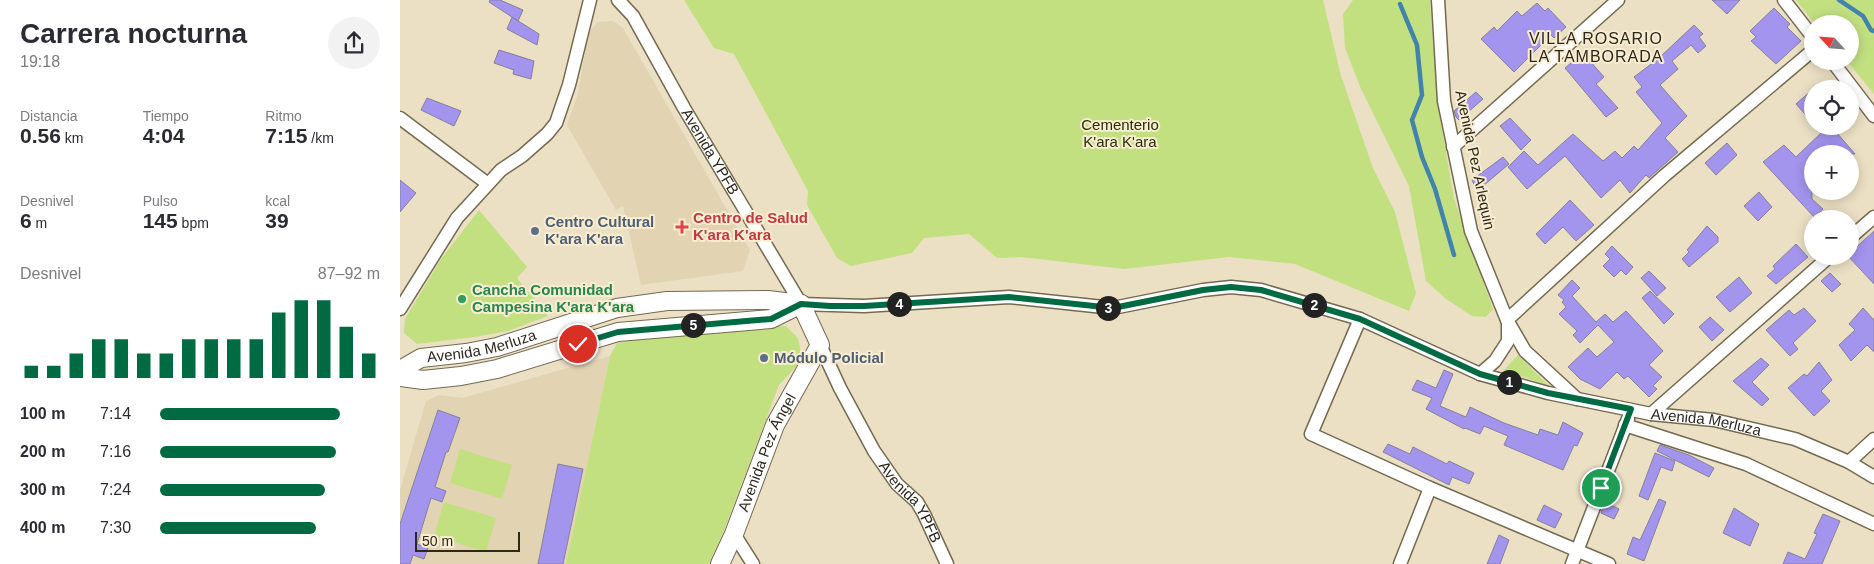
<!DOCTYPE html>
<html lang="es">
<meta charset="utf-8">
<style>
:root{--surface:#fff;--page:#f2f2f3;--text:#2b2b33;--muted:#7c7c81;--accent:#006b42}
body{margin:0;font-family:Arial,sans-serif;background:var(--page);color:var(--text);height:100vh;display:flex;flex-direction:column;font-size:19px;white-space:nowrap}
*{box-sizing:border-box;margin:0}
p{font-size:16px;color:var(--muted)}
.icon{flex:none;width:28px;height:28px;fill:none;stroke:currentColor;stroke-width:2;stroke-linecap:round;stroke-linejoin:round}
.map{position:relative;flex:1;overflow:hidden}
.sheet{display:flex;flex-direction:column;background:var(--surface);width:400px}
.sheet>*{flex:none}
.needle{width:32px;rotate:296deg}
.tools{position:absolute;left:1404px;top:15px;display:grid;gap:10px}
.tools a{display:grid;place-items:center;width:55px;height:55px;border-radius:50%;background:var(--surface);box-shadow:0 2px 12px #0003;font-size:25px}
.scale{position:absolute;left:15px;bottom:12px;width:105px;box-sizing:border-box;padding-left:5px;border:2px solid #2c281d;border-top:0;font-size:14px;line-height:18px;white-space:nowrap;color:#2c281d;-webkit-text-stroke:4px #f9edd1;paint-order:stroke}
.pin{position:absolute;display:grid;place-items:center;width:42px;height:42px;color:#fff;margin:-21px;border:2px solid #fff;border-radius:50%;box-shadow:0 1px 5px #0007}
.km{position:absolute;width:25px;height:25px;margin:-12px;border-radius:50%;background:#222;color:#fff;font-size:14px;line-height:25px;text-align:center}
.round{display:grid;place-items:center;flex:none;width:52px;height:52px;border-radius:26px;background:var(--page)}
.headline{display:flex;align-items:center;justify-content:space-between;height:85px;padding:0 20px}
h1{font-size:28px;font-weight:600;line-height:38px}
.figures{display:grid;grid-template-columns:repeat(3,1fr);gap:8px;height:85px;padding:5px 20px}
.figures div{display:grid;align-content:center}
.figures b{font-size:21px;font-weight:600}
.figures small{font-size:14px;font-weight:400}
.figures p{font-size:14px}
.chart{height:140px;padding:10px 20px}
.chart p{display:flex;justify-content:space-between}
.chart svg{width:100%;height:90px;margin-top:5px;stroke:var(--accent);stroke-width:6}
ul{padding:0 20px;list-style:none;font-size:16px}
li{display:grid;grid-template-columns:80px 60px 1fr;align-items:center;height:38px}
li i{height:12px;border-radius:6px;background:var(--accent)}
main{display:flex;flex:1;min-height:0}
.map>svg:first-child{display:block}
</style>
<main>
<section class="sheet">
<div class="headline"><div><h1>Carrera nocturna</h1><p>19:18</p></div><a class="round"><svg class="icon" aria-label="share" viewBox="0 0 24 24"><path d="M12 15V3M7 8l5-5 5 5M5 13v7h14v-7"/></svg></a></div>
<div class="figures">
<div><p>Distancia</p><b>0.56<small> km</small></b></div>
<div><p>Tiempo</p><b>4:04</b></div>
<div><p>Ritmo</p><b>7:15<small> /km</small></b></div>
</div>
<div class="figures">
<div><p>Desnivel</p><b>6<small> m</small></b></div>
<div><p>Pulso</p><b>145<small> bpm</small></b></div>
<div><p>kcal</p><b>39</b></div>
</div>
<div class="chart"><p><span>Desnivel</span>87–92 m</p>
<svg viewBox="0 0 160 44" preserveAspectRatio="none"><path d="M5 44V38M15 44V38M25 44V32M35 44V25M45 44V25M55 44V32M65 44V32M75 44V25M85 44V25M95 44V25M105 44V25M115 44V12M125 44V6M135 44V6M145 44V19M155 44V32"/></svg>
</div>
<ul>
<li><b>100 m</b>7:14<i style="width:82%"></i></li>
<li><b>200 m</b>7:16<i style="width:80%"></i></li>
<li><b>300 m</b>7:24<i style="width:75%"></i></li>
<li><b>400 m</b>7:30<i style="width:71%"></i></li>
</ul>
</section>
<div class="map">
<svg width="1474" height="564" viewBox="0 0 1474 564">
<rect width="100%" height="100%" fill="#ebe0c4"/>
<path fill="#e2d4b2" d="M213,21L223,28L350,250L343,271L241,285L223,206L216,210L167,125L178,94L188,33L198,22Z
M210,356L166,564H0V490L26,401L39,395L62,398Z"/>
<path fill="#c2e080" d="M284,0H923L941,76L973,168L995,212L1016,293L1009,311L895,264L829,257L724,269L621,257L597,258L569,234L524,238L512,253L451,266L437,258L407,205L408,191L334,54L314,48Z
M953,0H1030L1037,99L1054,199L1093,309L1086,317L1072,316L1046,299L1026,281L1009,186L961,89L945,48L943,14Z
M1396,0H1474V94L1447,61H1450V24H1415Z
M79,210L127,267L117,278L148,316L108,331L75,337L17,344L4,333L5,319L41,259Z
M386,326L398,338L402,360L379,385L325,528L309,564H166L210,356L217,343L290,330Z
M1118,355L1149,386L1104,370Z
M60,449L112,465L102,499L50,483Z
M44,502L96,518L86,552L34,536Z"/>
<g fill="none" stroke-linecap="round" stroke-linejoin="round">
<path stroke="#4183ac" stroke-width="4.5" d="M1439,0L1463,16L1471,30L1474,31
M1000,4L1017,45L1022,95L1012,120L1022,157L1035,189L1054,255"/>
</g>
<path fill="#a394ee" stroke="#84819b" d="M90,0H100L123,10L118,21L89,2Z
M1312,0H1340L1327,14Z
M1137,3L1145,11L1148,8L1166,27L1154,38L1151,35L1114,72L1081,39L1094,27L1097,31L1117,11L1122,16Z
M1374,8L1390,24L1387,27L1401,41L1376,64L1351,41L1356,37L1350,31Z
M112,17L139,34L137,45L107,29Z
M1294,25L1303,34L1299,37L1306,46L1298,53L1291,45L1272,61L1278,69L1260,85L1287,116L1265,138L1278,152L1249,178L1246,175L1230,193L1220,180L1201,198L1165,156L1127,189L1108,167L1124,151L1138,165L1173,134L1203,161L1215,151L1222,158L1234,146L1238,150L1262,123L1236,92L1242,87L1234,77L1259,58Z
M99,50L134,61L131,79L113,74L114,70L94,63Z
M1183,53L1204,77L1196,84L1218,108L1206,117L1165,68Z
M1412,90V122L1396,104Z
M1076,92L1083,99L1059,120L1056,117L1054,111Z
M27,98L61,111L54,126L21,110Z
M1110,118L1131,140L1121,150L1100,126Z
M1416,126H1431L1455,154H1412V199L1423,209L1415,218L1363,162L1384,145L1396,157L1422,132Z
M1327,143L1337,155L1316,175L1305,163Z
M1103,157L1109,164L1077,191L1072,180Z
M0,180L16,193L0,212Z
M1359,192L1372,207L1358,221L1344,206Z
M1170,200L1194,225L1176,241L1163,227L1145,244L1136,234Z
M1307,226L1318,237V242L1289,267L1282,259L1289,252L1287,250Z
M1474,231V284L1448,256H1450V253Z
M1396,244L1408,257L1376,284L1367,276L1375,269L1373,266Z
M1212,246L1233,267L1226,275L1221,270L1214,277L1203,266L1210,259L1205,254Z
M1249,271L1266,288L1257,296L1241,278Z
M1430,273L1441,284L1432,292L1421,281Z
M1339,277L1352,293L1330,312L1316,297Z
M1172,280L1180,288L1172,296L1196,322L1205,314L1213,322L1226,311L1263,351L1249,365L1262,377L1253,386L1257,389L1249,397L1228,376L1224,379L1217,372L1200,389L1180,379L1168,367L1188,348L1197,357L1214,342L1198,325L1180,343L1173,335L1177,331L1159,314L1166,307L1162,302L1164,300L1158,295Z
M1250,291L1274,314L1264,324L1242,298Z
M1404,308L1416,321L1393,343L1398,349L1390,356L1366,330L1389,310L1394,315Z
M1463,308L1474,320V352L1467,345L1451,361L1439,345L1455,330L1449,324Z
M1310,317L1324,330L1312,341L1299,327Z
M1361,358L1369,365L1352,382L1369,399L1362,406L1333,381Z
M1419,362L1432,380L1421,391L1430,401L1414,416L1388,388L1404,374L1407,376Z
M1044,370L1053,374L1040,406L1066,417L1070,407L1104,423L1138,435L1140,429L1158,435L1163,422L1183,433L1177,446L1174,445L1163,470L1104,445L1108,436L1084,426L1080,434L1065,428L1064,429L1026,409L1032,398L1012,390L1017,380L1036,388Z
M38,410L60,418L48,452H46L35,487L46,491L42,502L31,498L17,544L28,548L24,559L13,555L10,564H0V524Z
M988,444L1010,454L1013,447L1047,464L1049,461L1074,473L1069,484L1052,477L1049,485L983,452Z
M1260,445L1289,455L1314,468L1309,477L1257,451Z
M1255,453L1275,461L1272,471L1261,467L1248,500L1239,496Z
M158,464L183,469L163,564H138Z
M1259,499L1266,502L1244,561L1227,554L1233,537L1240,540Z
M1205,502L1219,509L1214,519L1201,513Z
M1144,505L1162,514L1155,528L1137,520Z
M1334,508L1359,524L1350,546L1323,533Z
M1423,514L1440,521L1422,564H1383L1388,552L1405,559L1417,534L1414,533Z
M1099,535L1109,540L1100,564H1087Z"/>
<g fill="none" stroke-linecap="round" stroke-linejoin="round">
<g stroke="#746a51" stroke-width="15">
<g id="street">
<path id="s1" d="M218,0L233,16L284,108L401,304L464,306L609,297L713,308L803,290L831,287L861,290L960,319L1080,374L1148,393L1251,414L1314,420L1395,439L1449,462L1474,477"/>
<path d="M1038,0L1044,101L1071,231L1107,320L1125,351L1177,399"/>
<path d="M1384,0L1412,36"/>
<path d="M1432,61L1474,116"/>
<path d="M0,118L88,184"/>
<path d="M1053,147L1218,0"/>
<path d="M1450,238L1474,217"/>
<path d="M0,309L57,218L101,170L122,156L147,134L156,123L169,85L190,0"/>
<path d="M960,319L911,434L1030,488L1209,564"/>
<path d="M1107,320L1264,176L1412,51"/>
<path id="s2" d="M420,345L440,388L474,451L497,484L517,502L524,514L547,564"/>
<path d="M1080,374L1095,361L1108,341V323"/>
<path d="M1251,414L1430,256"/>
<path d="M1225,425L1346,464L1474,524"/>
<path d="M1449,462L1474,439"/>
<path d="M334,534L353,564"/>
<path d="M1000,564L1030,488"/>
<path d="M1172,564L1228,419"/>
</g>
</g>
<g stroke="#746a51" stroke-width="20">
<g id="secondary">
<path id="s3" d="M0,370L21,358L66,353L97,347L217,308L267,301L368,300L401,304"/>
<path d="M0,377L23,380L61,376L97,369L218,332L371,319L401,304"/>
<path id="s4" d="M320,564L334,534L375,425L420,345L401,304"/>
</g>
</g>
<use href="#street" stroke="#fff" stroke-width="12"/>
<use href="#secondary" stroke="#fff" stroke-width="18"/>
</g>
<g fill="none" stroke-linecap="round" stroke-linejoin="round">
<g stroke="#fff" stroke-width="10">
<path id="route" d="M178,344L218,332L371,319L401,304L430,306H464L609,297L713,308L803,290L831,287L861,290L960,319L1080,374L1148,393L1231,409L1201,488"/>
</g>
<use href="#route" stroke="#006b42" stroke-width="6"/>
</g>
<path fill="#e0444e" stroke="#f9edd1" stroke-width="2" d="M279.5 219.5h5v5h5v5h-5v5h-5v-5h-5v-5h5z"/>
<g fill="#5c6f8a" stroke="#f9edd1" stroke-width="2">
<circle cx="135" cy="231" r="5"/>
<circle cx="364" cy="358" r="5"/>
</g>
<circle fill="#2e9e5b" stroke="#f9edd1" stroke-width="2" cx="62" cy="299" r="5"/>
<g text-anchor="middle" stroke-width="4" stroke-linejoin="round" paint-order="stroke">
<g font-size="15" fill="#253006" stroke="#f9edd1">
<text x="720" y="130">Cementerio<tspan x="720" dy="17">K'ara K'ara</tspan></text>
</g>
<g font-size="15" fill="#2c281d" stroke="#f9edd1">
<text dy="5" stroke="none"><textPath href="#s1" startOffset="178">Avenida YPFB</textPath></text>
<text transform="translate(1075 160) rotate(78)" y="5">Avenida Pez Arlequin</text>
<text dy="5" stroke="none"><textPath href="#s3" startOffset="86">Avenida Merluza</textPath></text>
<text dy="5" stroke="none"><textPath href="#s1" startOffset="1285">Avenida Merluza</textPath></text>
<text dy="5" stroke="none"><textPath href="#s4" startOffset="121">Avenida Pez Ángel</textPath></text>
<text dy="5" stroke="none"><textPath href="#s2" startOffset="182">Avenida YPFB</textPath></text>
</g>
<g font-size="15" font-weight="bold" fill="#be3a42" stroke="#f9edd1" text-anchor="start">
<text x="293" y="223">Centro de Salud<tspan x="293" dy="17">K'ara K'ara</tspan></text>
</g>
<g font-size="15" font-weight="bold" fill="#4e5e75" stroke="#f9edd1" text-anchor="start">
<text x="145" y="227">Centro Cultural<tspan x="145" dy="17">K'ara K'ara</tspan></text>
<text x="374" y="363">Módulo Policial</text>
</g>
<g font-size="15" font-weight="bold" fill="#27864d" stroke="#f9edd1" text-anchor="start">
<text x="72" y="295">Cancha Comunidad<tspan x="72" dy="17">Campesina K'ara K'ara</tspan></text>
</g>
<g font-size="16" letter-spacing="1" fill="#2c281d" stroke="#f9edd1">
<text x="1196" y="44">VILLA ROSARIO<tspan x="1196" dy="18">LA TAMBORADA</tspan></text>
</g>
</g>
</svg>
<div class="tools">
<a><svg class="needle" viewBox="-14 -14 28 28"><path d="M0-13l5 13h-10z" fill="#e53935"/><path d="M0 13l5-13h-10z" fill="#7c7c81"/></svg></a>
<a><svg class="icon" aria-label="locate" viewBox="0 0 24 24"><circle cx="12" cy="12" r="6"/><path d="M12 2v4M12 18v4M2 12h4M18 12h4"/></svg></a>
<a>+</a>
<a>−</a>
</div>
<div class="scale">50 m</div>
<div class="pin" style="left:1201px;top:488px;background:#1e9e55"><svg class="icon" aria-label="arrive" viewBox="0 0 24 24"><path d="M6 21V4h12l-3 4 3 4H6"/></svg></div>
<div class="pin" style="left:178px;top:344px;background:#d93025"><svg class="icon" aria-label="check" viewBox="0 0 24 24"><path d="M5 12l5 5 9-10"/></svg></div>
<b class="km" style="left:1109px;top:382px">1</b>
<b class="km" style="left:914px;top:305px">2</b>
<b class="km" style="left:708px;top:308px">3</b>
<b class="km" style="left:499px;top:304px">4</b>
<b class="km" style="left:293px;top:325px">5</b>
</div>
</main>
